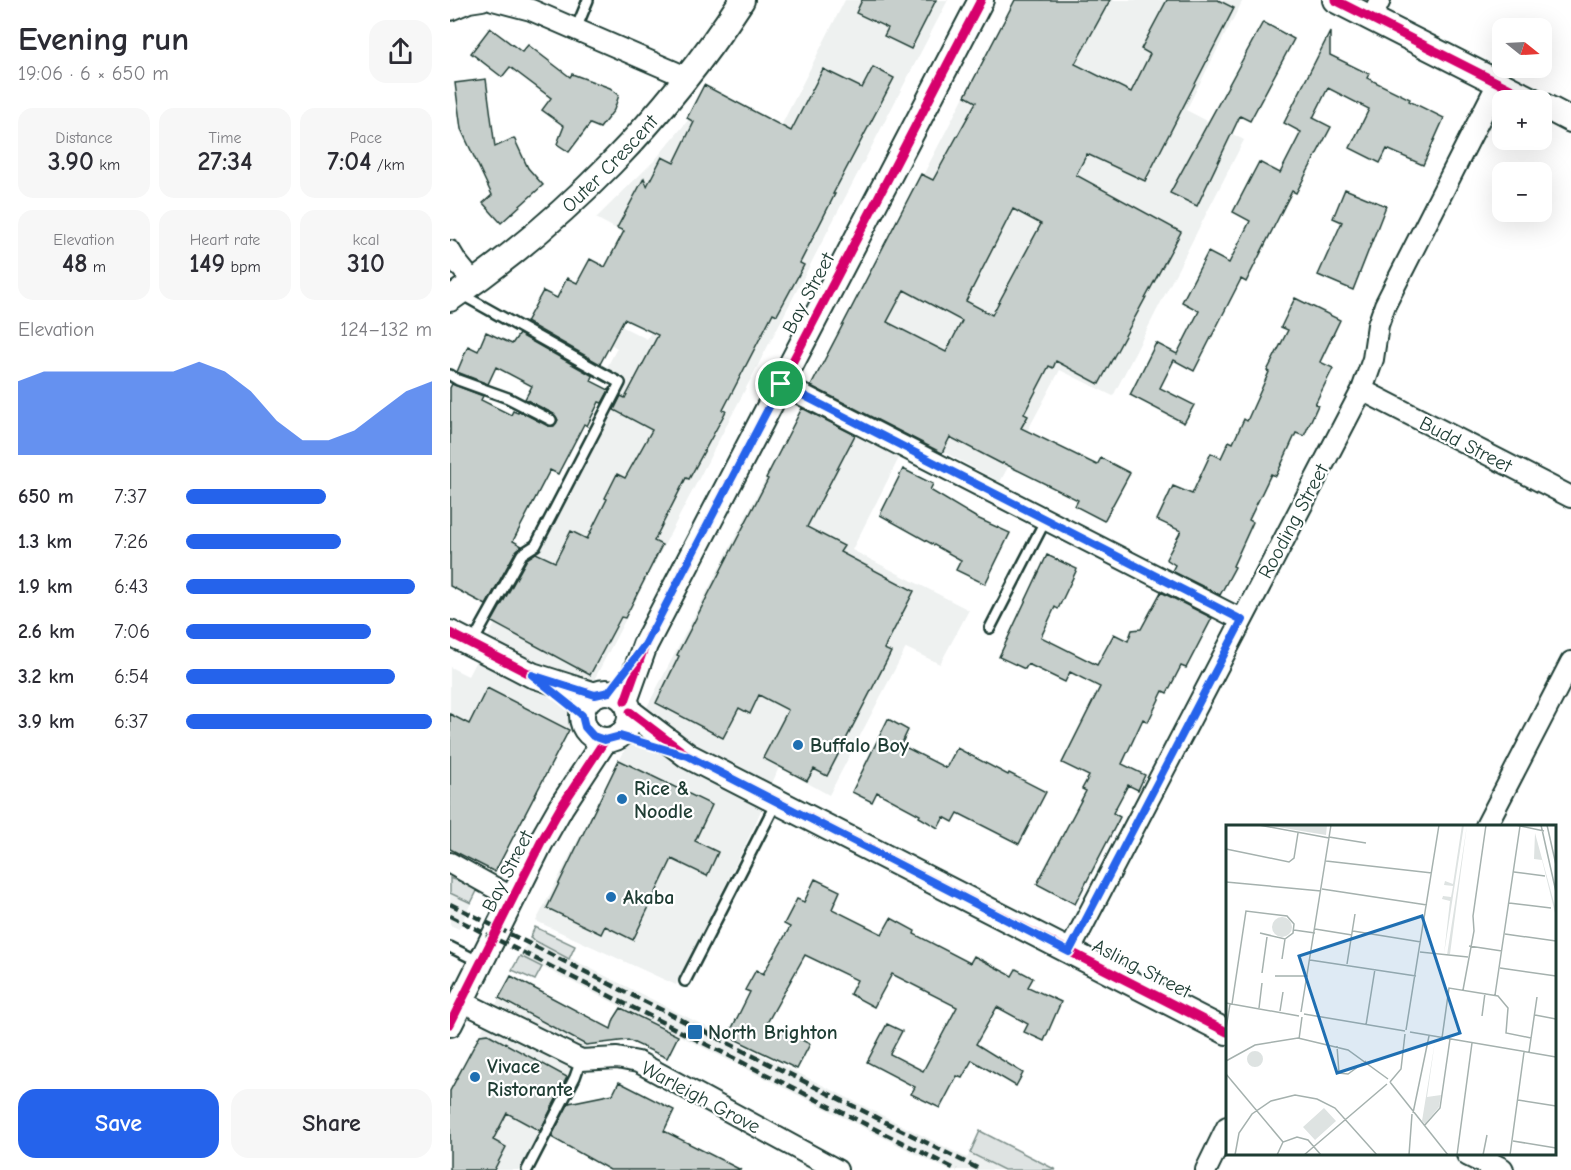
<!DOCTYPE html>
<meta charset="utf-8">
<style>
:root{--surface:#fff;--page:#f7f7f7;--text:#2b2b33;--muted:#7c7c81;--accent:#2563eb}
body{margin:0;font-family:"Comic Neue",sans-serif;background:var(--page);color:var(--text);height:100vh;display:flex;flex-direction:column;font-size:22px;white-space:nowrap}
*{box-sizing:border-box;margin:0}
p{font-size:20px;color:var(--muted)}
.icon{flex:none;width:33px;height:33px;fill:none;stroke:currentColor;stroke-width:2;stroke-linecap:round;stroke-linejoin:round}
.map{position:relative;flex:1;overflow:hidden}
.drawer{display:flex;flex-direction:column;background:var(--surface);width:450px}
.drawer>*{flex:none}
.needle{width:39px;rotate:108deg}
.buttons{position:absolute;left:1042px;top:18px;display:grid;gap:12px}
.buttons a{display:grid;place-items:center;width:60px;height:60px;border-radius:12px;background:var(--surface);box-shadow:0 6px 24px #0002;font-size:30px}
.pin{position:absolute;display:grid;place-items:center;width:51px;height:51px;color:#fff;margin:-26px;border:3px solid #fff;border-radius:50%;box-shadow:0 2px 6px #0007}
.round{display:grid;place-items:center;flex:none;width:63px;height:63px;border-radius:18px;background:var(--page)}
.overview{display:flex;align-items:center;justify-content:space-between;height:102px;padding:0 18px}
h1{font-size:33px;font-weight:700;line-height:45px}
.metrics{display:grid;grid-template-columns:repeat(3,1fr);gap:9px;height:102px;padding:6px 18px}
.metrics div{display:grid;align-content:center;border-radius:15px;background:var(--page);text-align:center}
.metrics b{font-size:26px;font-weight:700}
.metrics small{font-size:16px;font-weight:400}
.metrics p{font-size:16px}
.chart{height:168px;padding:12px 18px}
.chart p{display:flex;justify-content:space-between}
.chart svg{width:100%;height:108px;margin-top:6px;fill:var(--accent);opacity:.7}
.button{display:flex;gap:12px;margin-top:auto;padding:12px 18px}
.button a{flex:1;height:69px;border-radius:18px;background:var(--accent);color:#fff;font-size:24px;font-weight:700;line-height:69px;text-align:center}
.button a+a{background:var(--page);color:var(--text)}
ul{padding:0 18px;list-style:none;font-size:20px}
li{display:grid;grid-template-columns:96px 72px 1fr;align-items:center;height:45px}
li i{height:15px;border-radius:8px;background:var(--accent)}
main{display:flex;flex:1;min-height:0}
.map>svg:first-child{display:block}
</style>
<main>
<section class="drawer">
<div class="overview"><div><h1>Evening run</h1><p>19:06 · 6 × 650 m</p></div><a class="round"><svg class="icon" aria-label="share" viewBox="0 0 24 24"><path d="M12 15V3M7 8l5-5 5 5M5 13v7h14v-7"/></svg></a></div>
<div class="metrics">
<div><p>Distance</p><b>3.90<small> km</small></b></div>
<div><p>Time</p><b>27:34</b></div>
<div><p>Pace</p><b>7:04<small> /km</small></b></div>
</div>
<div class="metrics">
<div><p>Elevation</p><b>48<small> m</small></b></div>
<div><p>Heart rate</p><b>149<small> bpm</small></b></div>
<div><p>kcal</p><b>310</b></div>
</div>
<div class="chart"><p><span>Elevation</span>124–132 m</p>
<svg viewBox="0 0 160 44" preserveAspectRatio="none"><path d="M0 44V14L10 10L20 10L30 10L40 10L50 10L60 10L70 6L80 10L90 18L100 30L110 38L120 38L130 34L140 26L150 18L160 14V44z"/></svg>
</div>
<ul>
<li><b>650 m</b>7:37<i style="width:57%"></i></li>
<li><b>1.3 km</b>7:26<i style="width:63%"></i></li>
<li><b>1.9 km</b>6:43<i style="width:93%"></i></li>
<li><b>2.6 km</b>7:06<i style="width:75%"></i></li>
<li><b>3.2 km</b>6:54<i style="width:85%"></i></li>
<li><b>3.9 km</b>6:37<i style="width:100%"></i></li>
</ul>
<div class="button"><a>Save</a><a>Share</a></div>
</section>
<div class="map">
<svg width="1121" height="1170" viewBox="0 0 1121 1170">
<rect width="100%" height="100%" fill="#fff"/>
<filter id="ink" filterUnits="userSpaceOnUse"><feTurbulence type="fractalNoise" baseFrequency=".0167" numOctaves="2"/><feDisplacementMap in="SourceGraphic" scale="12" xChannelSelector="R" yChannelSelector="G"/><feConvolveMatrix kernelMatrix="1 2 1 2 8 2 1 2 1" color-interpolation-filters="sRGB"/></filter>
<g filter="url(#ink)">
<path fill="#eef1f0" d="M395,0H498L44,872L0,849V667L18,676L61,593L71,583L176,381L156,369L167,348L159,343L169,325L197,339L236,267L146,218L204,161L261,93L331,126Z
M564,0H793L736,110L794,140L663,396L610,370L550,482L494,452L481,472L450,456L402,550L519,610L490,664L456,648L379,795L329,767L304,827L226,985L86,921Z
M0,893L21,903L9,929L0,925Z
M80,938L517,1158L520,1153L554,1170H498L70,956Z
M61,976L174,1036L136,1045L128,1083L83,1170H0V1091Z"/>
<path fill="#dee3e2" stroke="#7e908b" stroke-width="1.5" d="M0,878C9,883 18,879 30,885L21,903L0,893Z
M85,927L125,946L119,959L80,938Z
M70,956L92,967L85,980L62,970Z
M530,1131L606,1170H554L520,1153Z"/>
<path fill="#c7cfcc" stroke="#1f3d34" stroke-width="1.5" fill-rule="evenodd" d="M412,0H486L461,49L434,36L438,28L406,13Z
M565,0H660L625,64L681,92L700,54L691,49L717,0H768L784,8L695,181L637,154L626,175L731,232L649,384L606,361L603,368L599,366L574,414L578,416L571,428L647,465L651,458L680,473L654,521L625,506L628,500L553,463L552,464L500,437L492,453L361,386L471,174L483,180L526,102L515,96ZM563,209L591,224L542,315L516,301ZM454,290L512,321L496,352L437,322Z
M813,22L844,39L800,121L790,116L747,206L720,193Z
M40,28L72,52L78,45L120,77L122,74L160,88L169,95L164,110L150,128L140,124L119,152L107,144L114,126L92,110L101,98L60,67L52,77L21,53Z
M880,32V55L919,74L917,78L960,99L959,101L994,118L973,165L937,149L930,163L900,148L919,109L878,88L863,118L881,127L846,193L842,191L796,282L791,279L744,371L724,360L710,388L744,405L734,423L680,395L706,343L727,354L749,311L732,302L758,252L779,263L800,221L783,212L809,162L830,173L851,132L834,123Z
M423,67L444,78L383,194H385L350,263L354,265L327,315L323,313L273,410L276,411L239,479L236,478L204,541L212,545L175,618L171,617L140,675L42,622L77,559L86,553L105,562L121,531L137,539L157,499L155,498L167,474L175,478L202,430L164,410L171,396L175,398L208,335L174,319L150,364L76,322L93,291L107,298L117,278L127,283L140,259L155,267L174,231L167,228L194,178L197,186L212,157L224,163L244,122L237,118L254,85L341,131L373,69L412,88Z
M36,79L45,147L64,138L78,168L93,185L51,223L33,203L42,195L11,129L5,83Z
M895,189L936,206L903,290L868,275L892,222L883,218Z
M845,298L890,320L870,362L883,368L865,404L868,405L854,436L846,433L826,476L821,474L799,520L803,522L783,566L785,567L770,595L722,571L725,565L716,559L731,531L707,520L723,486L742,494L761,453L771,458L779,441L783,443L794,419L797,421L819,372L817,371L838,330L831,327Z
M36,332L62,344L69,334L143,376L141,381L159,390L152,403L149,402L137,426L134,424L108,474L100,470L63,541L72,546L66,551L36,605L0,586V388L2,384L33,396L31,400L61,415L63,411L68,413L69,411L98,426H104L108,420L104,414L75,399L82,386L46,367L38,384L7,372L18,346L28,351Z
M352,408L405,435L357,527L394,546L390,552L464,591L434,649L441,652L377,776L364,769L357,781L313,758L338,710L309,695L300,714L289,708L273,738L206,703L229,656L227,655L318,479L316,478Z
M453,469L483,484L480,490L527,518L560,533L535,584L506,570L511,560L430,515Z
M597,555L627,569L608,609L605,607L591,637L647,665L664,634L678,641L682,630L691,629L711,592L762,618L736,668L731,666L717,693L713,691L698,722L693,719L672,764L695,775L688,790L678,785L663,813L670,817L625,904L587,884L636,791L632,789L639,776L612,763L650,687L620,672L615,682L578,664L575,669L549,657Z
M37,688L119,730L45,872L0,849V714L19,724Z
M438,719L458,730L451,745L496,768L507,748L558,775L559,773L596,792L569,844L508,813L503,822L494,817L488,828L469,817L470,815L427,792L422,802L402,792Z
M169,760L262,805L245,841L268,852L257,876L222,859L183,940L155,926L151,934L97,908Z
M365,879L390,891L382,909L432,934L441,918L465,931L464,934L520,963L524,956L562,976L566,969L583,978L578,987L611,1002L594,1041L574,1032L578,1024L547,1007L526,1044L573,1073L566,1086L522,1060L512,1078L507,1076L490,1108L461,1094L465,1087L417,1062L437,1024L452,1031L440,1054L473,1071L507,1007L442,974L424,1007L400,994L407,980L355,955L317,1023L360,1044L347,1069L278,1036L300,992L295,990L306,970L313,974L340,927L334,924L347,899L354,902Z
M61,976L161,1029L164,1019L171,1008L228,1036L217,1058L178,1040L136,1045L49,998Z
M38,1034L117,1077L90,1131L57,1113L43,1140L56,1147L44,1170H0V1091L30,1035Z
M169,1082L224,1110L214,1131L291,1170H160L101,1137L119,1103L163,1094Z"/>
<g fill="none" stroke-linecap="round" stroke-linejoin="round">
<g stroke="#1f3d34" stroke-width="14">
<path id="service" d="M126,29L138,0
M9,293L170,383L86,545L72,554L23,642
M0,375L8,380L58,398L101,420
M540,628L596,519
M0,947L30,962
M235,981L326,803
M77,1170L125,1077L131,1060"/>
</g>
<g stroke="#1f3d34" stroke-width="24">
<path id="minor" d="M43,0L81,10L236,77
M0,10L19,2L32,0
M921,19L930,0
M0,251L6,261L23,282
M331,384L792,620
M912,390L1121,497
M1036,826L1121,662
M0,863L63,898
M619,952L912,390L923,359L928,325L935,305L1048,83
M11,1001L131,1060L167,1058L188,1062L387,1170
M756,1170L777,1127"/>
</g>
<g stroke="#1f3d34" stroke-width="28">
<g id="tertiary">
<path d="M885,0L1082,100"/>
<path d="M1092,105L1121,120"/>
<path id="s1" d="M0,299C116,220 216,117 292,0"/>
<path d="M0,633L82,675L145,695"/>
<circle cx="156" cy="716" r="24"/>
<path d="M175,701L195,645L531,0"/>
<path d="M180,712L238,756L777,1032"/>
<path d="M0,1024L91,842L111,807L155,740"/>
<path d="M1019,1154L1051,1170"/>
</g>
</g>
<use href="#service" stroke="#fff" stroke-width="9"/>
<use href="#minor" stroke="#fff" stroke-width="20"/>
<use href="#tertiary" stroke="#fff" stroke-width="24"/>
<path stroke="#1f3d34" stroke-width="4.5" stroke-dasharray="9 4.5" stroke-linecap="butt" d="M0,904L531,1170
M0,916L507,1170"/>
<g stroke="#fff" stroke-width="13">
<path id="cycleway" d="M885,0L1082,100
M0,633L82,675L145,695
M175,701L195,645L531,0
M180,712L238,756L777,1032
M0,1024L91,842L111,807L155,740"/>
</g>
<use href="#cycleway" stroke="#d6006c" stroke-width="9"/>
</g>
</g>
<g fill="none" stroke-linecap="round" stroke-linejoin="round" filter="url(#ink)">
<g stroke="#fff" stroke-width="12">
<path id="route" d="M331,384L792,620L619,952L238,756L170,736L155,740L143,736L135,727L132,715L82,675L145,695L159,692L195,645Z"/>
</g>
<use href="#route" stroke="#2563eb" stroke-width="8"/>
</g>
<g fill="#1f6fb2" stroke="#fff" stroke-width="2">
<circle cx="348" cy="745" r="6"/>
<circle cx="172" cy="799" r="6"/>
<circle cx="161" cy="897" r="6"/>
<rect x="237" y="1024" width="16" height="16" rx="3"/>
<circle cx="25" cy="1077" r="6"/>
</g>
<g text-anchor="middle" stroke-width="4.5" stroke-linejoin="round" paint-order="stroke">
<g font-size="20" fill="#1f3d34" stroke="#fff">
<text dy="7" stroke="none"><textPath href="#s1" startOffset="210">Outer Crescent</textPath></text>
<text transform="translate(358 293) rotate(-62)" y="7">Bay Street</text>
<text transform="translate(1016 444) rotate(27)" y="7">Budd Street</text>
<text transform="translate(843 521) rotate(-62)" y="7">Rooding Street</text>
<text transform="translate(57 871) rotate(-63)" y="7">Bay Street</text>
<text transform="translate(692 968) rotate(27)" y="7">Asling Street</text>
<text transform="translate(251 1097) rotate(28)" y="7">Warleigh Grove</text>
</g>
<g font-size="20" font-weight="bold" fill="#1f3d34" stroke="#fff" text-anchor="start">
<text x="360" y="752">Buffalo Boy</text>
<text x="184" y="795">Rice &amp;<tspan x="184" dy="23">Noodle</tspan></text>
<text x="173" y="904">Akaba</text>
<text x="258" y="1039">North Brighton</text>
<text x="37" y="1073">Vivace<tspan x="37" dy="23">Ristorante</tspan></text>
</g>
</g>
<g transform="translate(776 825)">
<rect width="330" height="330" fill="#fff"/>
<path d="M39,0H101L100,10ZM236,0H238L218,129L224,76L216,74L217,71L225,72L227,61L218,60L219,56L227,59ZM241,0L224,129L221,130ZM309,8L330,85V92L316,35L308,34ZM46 102a10 10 0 1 1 20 0a10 10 0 1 1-20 0ZM209,216L201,272L215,270L213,282L199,299L196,296ZM21 234a8 8 0 1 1 16 0a8 8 0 1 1-16 0ZM98,283L110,296L89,315L77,302Z" fill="#dee3e2"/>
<path fill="none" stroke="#a5b1ae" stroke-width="1.5" d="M33,0L103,13M290,0L318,6M315,0L330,67M321,0L330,40M103,12L140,18M0,24L63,37L68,33L72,8M100,36L206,48M288,47L319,51M0,57L95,66M96,64L201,80M283,78L325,83M89,104L126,110M68,105L89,108M127,106L195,117M279,109L330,116M243,121L276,126M194,127L242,132M56,134L59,114M84,135L190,151M121,139L129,89M274,143L330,151M36,148L41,112M49,151H82M237,165L248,106L247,91L260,0M269,170L294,1M0,178L73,191M6,179L20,86L61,91L68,99L67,108L59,114L34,108M33,183L36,158M54,186L57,167M75,187L105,0M78,189L179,206M309,190L330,194M256,191L259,168M140,200L149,144M0,204L4,179M180,205L213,0M184,207L330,232M216,213L223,163L272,171L282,183L280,208L305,213M73,214L76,192M111,221L113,248L122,249L140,236M303,227L311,172M0,236L29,220L72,213L122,225L162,254M0,249L57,317M164,257L222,330M164,257L175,244L179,209M292,275L330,281M187,288L203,211M198,301L214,283L224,214M287,316L330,323M9,330L13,308L26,289L45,276L69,270L91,274L109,283L151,330M51,330L57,317L71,312L82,315L95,330M78,330L161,259M183,330L186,289M231,330L246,218M257,330L261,310M284,330L298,227"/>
<path fill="#1f6fb2" fill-opacity="0.15" stroke="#1f6fb2" stroke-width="3" d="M196,91L234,208L111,248L73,131Z"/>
<rect width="330" height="330" fill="none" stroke="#1f3d34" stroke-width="3"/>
</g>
</svg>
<div class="buttons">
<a><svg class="needle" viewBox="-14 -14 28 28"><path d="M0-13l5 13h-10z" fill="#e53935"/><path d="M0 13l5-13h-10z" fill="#7c7c81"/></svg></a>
<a>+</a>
<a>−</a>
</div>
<div class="pin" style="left:331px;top:384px;background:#1e9e55"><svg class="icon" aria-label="arrive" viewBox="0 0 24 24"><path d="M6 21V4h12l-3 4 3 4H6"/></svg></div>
</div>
</main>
